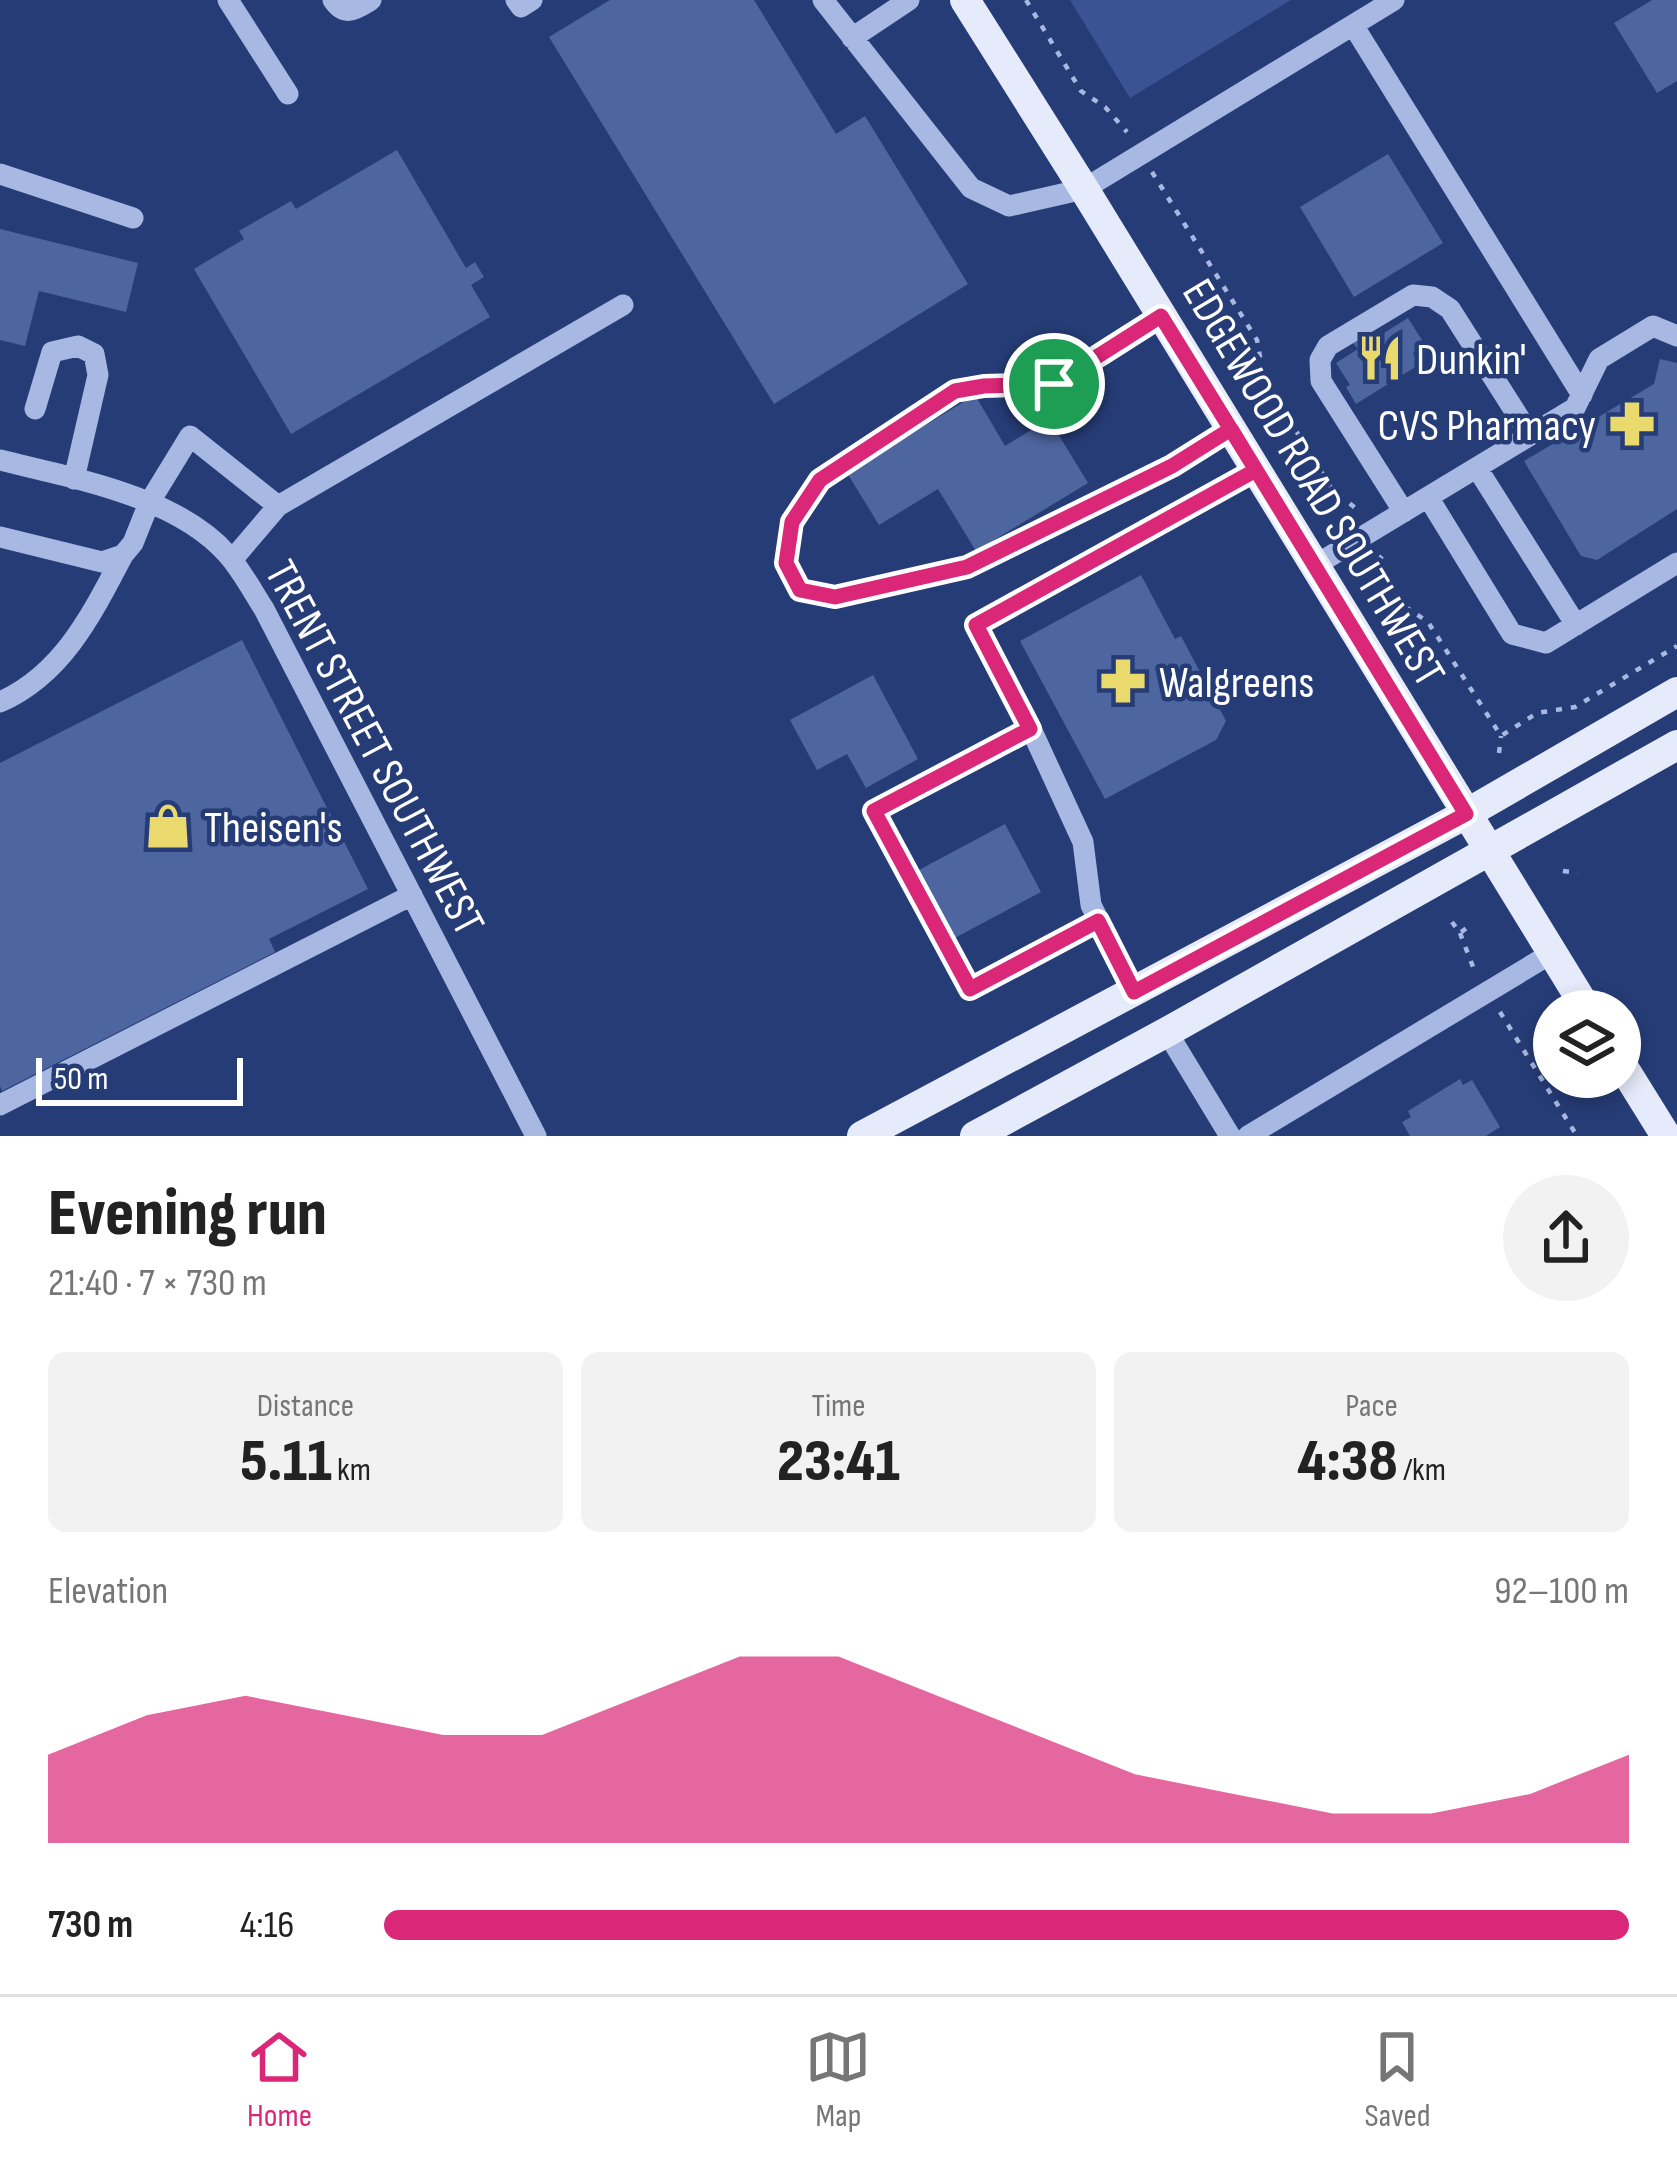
<!DOCTYPE html>
<meta charset="utf-8">
<style>
:root{--surface:#fff;--page:#f2f2f2;--text:#222;--muted:#767676;--line:#e0e0e0;--accent:#db2777}
body{margin:0;font-family:"Sofia Sans Condensed",sans-serif;background:var(--page);color:var(--text);height:100vh;display:flex;flex-direction:column;font-size:45px;white-space:nowrap}
*{box-sizing:border-box;margin:0}
p{font-size:39px;color:var(--muted)}
.icon{flex:none;width:66px;height:66px;fill:none;stroke:currentColor;stroke-width:2;stroke-linecap:round;stroke-linejoin:round}
.map{position:relative;height:1136px;overflow:hidden}
.drawer{display:flex;flex-direction:column;background:var(--surface);flex:1}
.drawer>*{flex:none}
.controls{position:absolute;left:1533px;top:990px;display:grid;gap:24px}
.controls a{display:grid;place-items:center;width:108px;height:108px;border-radius:50%;background:var(--surface);box-shadow:0 6px 18px #0003;font-size:60px}
.scale{position:absolute;left:36px;bottom:30px;width:207px;box-sizing:border-box;padding-left:12px;border:6px solid #fff;border-top:0;font-size:33px;line-height:42px;white-space:nowrap;color:#fff;-webkit-text-stroke:9px #263c76;paint-order:stroke}
.pin{position:absolute;display:grid;place-items:center;width:102px;height:102px;color:#fff;margin:-51px;border:6px solid #fff;border-radius:50%;box-shadow:0 3px 12px #0007}
.round{display:grid;place-items:center;flex:none;width:126px;height:126px;border-radius:63px;background:var(--page)}
.head{display:flex;align-items:center;justify-content:space-between;height:204px;padding:0 48px}
h1{font-size:66px;font-weight:800;line-height:90px}
.stats{display:grid;grid-template-columns:repeat(3,1fr);gap:18px;height:204px;padding:12px 48px}
.stats div{display:grid;align-content:center;border-radius:18px;background:var(--page);text-align:center}
.stats b{font-size:60px;font-weight:800}
.stats small{font-size:33px;font-weight:400}
.stats p{font-size:33px}
.chart{height:336px;padding:24px 48px}
.chart p{display:flex;justify-content:space-between}
.chart svg{width:100%;height:216px;margin-top:12px;fill:var(--accent);opacity:.7}
ul{padding:0 48px;list-style:none;font-size:39px}
li{display:grid;grid-template-columns:192px 144px 1fr;align-items:center;height:90px}
li i{height:30px;border-radius:15px;background:var(--accent)}
.tab-bar{display:flex;justify-content:space-around;align-items:center;height:168px;border-top:3px solid var(--line);background:var(--surface);font-size:33px;color:var(--muted)}
.tab-bar a{display:grid;justify-items:center;gap:6px}
.tab-bar .active{color:var(--accent)}
.map>svg:first-child{display:block}
</style>
<div class="map">
<svg width="1677" height="1136" viewBox="0 0 1677 1136">
<rect width="100%" height="100%" fill="#263c76"/>
<path fill="#3a5493" d="M1070,0H1291L1130,98Z"/>
<path fill="#4e66a0" d="M610,0H754L836,134L865,116L968,284L774,404L549,37Z
M1652,0H1677V81L1657,93L1614,23Z
M397,150L466,268L475,262L484,277L471,285L490,317L291,434L194,269L244,239L239,231L291,201L296,209Z
M1388,154L1443,243L1354,297L1300,207Z
M0,229L138,263L126,312L39,291L25,346L0,340Z
M1408,318L1425,345L1413,353L1420,364L1356,404L1346,387L1350,385L1336,363L1358,349L1353,343L1367,334L1371,341Z
M1660,359L1677,363V509L1597,560L1581,556L1524,461L1654,384Z
M975,395L1005,446L1049,419L1088,483L976,551L938,489L879,525L847,473Z
M1141,575L1175,639L1181,636L1226,721L1216,740L1105,799L1020,641Z
M242,640L368,889L269,939L275,952L2,1091L0,1086V763Z
M873,675L918,759L866,788L847,754L817,770L790,720Z
M1005,824L1041,892L953,939L917,871Z
M1460,1079L1463,1085L1472,1080L1500,1127L1486,1136H1410L1402,1122L1411,1117L1408,1111Z"/>
<g fill="none" stroke-linecap="round" stroke-linejoin="round">
<path stroke="#a7b8e2" stroke-width="4.5" stroke-dasharray="6 9" stroke-linecap="butt" d="M1026,0L1081,91L1105,107L1127,132
M1152,172L1257,340L1264,379L1332,489L1359,511
M1382,556L1378,561L1385,580L1403,605L1428,622L1501,736L1537,713L1575,707L1677,646
M1499,753L1501,736
M1563,871L1578,873
M1452,922L1460,933L1468,927
M1460,933L1475,972
M1500,1012L1577,1136"/>
<path stroke="#a7b8e2" stroke-width="21" d="M228,0L288,94
M333,0C345,18 356,9 371,0
M516,0L521,7L532,0
M823,0L971,188L1009,206L1084,189L1394,0
M1353,25L1582,395
M852,38L909,0
M0,174L133,218
M1161,316L1054,384L984,386L955,391L820,480L792,522L786,563L800,590L835,597L967,567L1172,466L1231,429
M35,409L52,352L78,346L94,354L98,375L74,479
M0,460C72,478 177,496 228,555C242,571 253,592 264,609L536,1136
M1477,468L1576,625
M1428,497L1512,634L1546,643L1677,563
M1404,512L1321,381L1320,360L1328,346L1413,295L1432,297L1450,309L1530,435
M0,537L102,562L123,555L133,543L149,503L190,436L278,506
M232,560L278,506L623,305
M1314,566L1575,408L1599,359L1653,326L1677,336
M0,702C63,674 92,614 123,555
M1031,729L874,811L970,989L1098,921
M1134,992L1091,905L1083,842L1031,729L976,625L1256,470
M1167,1032L1230,1136
M0,1105L412,895
M1248,1136L1552,953"/>
<path stroke="#e6ebfb" stroke-width="30" d="M965,0L1084,189L1588,1011
M1620,1062L1666,1136
M862,1136L1466,814L1677,692
M975,1136L1167,1032L1677,745"/>
</g>
<g fill="none" stroke-linecap="round" stroke-linejoin="round">
<g stroke="#fff" stroke-width="24">
<path id="route" d="M1054,384L1161,316L1256,470L976,625L1030,729L874,811L970,989L1098,921L1134,992L1466,814C1388,685 1309,557 1231,429L1172,466L967,567L835,597L800,590L786,563L792,522L820,480L955,391L984,386L1054,384"/>
</g>
<use href="#route" stroke="#db2777" stroke-width="15"/>
</g>
<defs>
<g id="restaurant-bare" transform="scale(3.6)"><path d="M-5-6h1v4h1v-4h1v4h1v-4h1v5L-1.5 .5V6h-2V.5L-5-1ZM5-6V6H3V1.5H1.5Q1.5-4 5-6Z" fill="#eada6d" stroke="#263c76" stroke-width="2.5" paint-order="stroke"/></g>
<g id="pharmacy-bare" transform="scale(3.6)"><path d="M-2-6h4v4h4v4h-4v4h-4v-4h-4v-4h4Z" fill="#eada6d" stroke="#263c76" stroke-width="2.5" paint-order="stroke"/></g>
<g id="shop-bare" transform="scale(3.6)"><path d="M-5-2.5h2.3a2.7 3.5 0 0 1 5.4 0H5L5.5 6h-11ZM-1.5-2.5h3a1.5 2.3 0 0 0-3 0Z" fill="#eada6d" stroke="#263c76" stroke-width="2.5" paint-order="stroke"/></g>
</defs>
<g fill-rule="evenodd">
<use href="#restaurant-bare" x="1380" y="358"/>
<use href="#pharmacy-bare" x="1632" y="424"/>
<use href="#pharmacy-bare" x="1123" y="681"/>
<use href="#shop-bare" x="168" y="826"/>
</g>
<g text-anchor="middle" stroke-width="9" stroke-linejoin="round" paint-order="stroke">
<g font-size="45" fill="#fff" stroke="#263c76" text-anchor="start">
<text x="1416" y="374">Dunkin'</text>
<text x="1596" y="440" text-anchor="end">CVS Pharmacy</text>
<text x="1159" y="697">Walgreens</text>
<text x="204" y="842">Theisen's</text>
</g>
<g font-size="45" fill="#fff" stroke="#263c76">
<text transform="translate(1315 482) rotate(59)" y="16">EDGEWOOD ROAD SOUTHWEST</text>
<text transform="translate(376 747) rotate(62)" y="16">TRENT STREET SOUTHWEST</text>
</g>
</g>
</svg>
<div class="controls">
<a><svg class="icon" aria-label="layers" viewBox="0 0 24 24"><path d="M12 4l9 5-9 5-9-5zM3 14l9 5 9-5"/></svg></a>
</div>
<div class="scale">50 m</div>
<div class="pin" style="left:1054px;top:384px;background:#1e9e55"><svg class="icon" aria-label="arrive" viewBox="0 0 24 24"><path d="M6 21V4h12l-3 4 3 4H6"/></svg></div>
</div>
<section class="drawer">
<div class="head"><div><h1>Evening run</h1><p>21:40 · 7 × 730 m</p></div><a class="round"><svg class="icon" aria-label="share" viewBox="0 0 24 24"><path d="M12 15V3M7 8l5-5 5 5M5 13v7h14v-7"/></svg></a></div>
<div class="stats">
<div><p>Distance</p><b>5.11<small> km</small></b></div>
<div><p>Time</p><b>23:41</b></div>
<div><p>Pace</p><b>4:38<small> /km</small></b></div>
</div>
<div class="chart"><p><span>Elevation</span>92–100 m</p>
<svg viewBox="0 0 160 44" preserveAspectRatio="none"><path d="M0 44V26L10 18L20 14L30 18L40 22L50 22L60 14L70 6L80 6L90 14L100 22L110 30L120 34L130 38L140 38L150 34L160 26V44z"/></svg>
</div>
<ul>
<li><b>730 m</b>4:16<i style="width:100%"></i></li>
</ul>
</section>
<nav class="tab-bar">
<a class="active"><svg class="icon" aria-label="home" viewBox="0 0 24 24"><path d="M3 11l9-7 9 7M6 9v11h12V9"/></svg>Home</a>
<a><svg class="icon" aria-label="map" viewBox="0 0 24 24"><path d="M3 6l6-2 6 2 6-2v14l-6 2-6-2-6 2zM9 4v14M15 6v14"/></svg>Map</a>
<a><svg class="icon" aria-label="saved" viewBox="0 0 24 24"><path d="M7 4h10v16l-5-4-5 4z"/></svg>Saved</a>
</nav>
